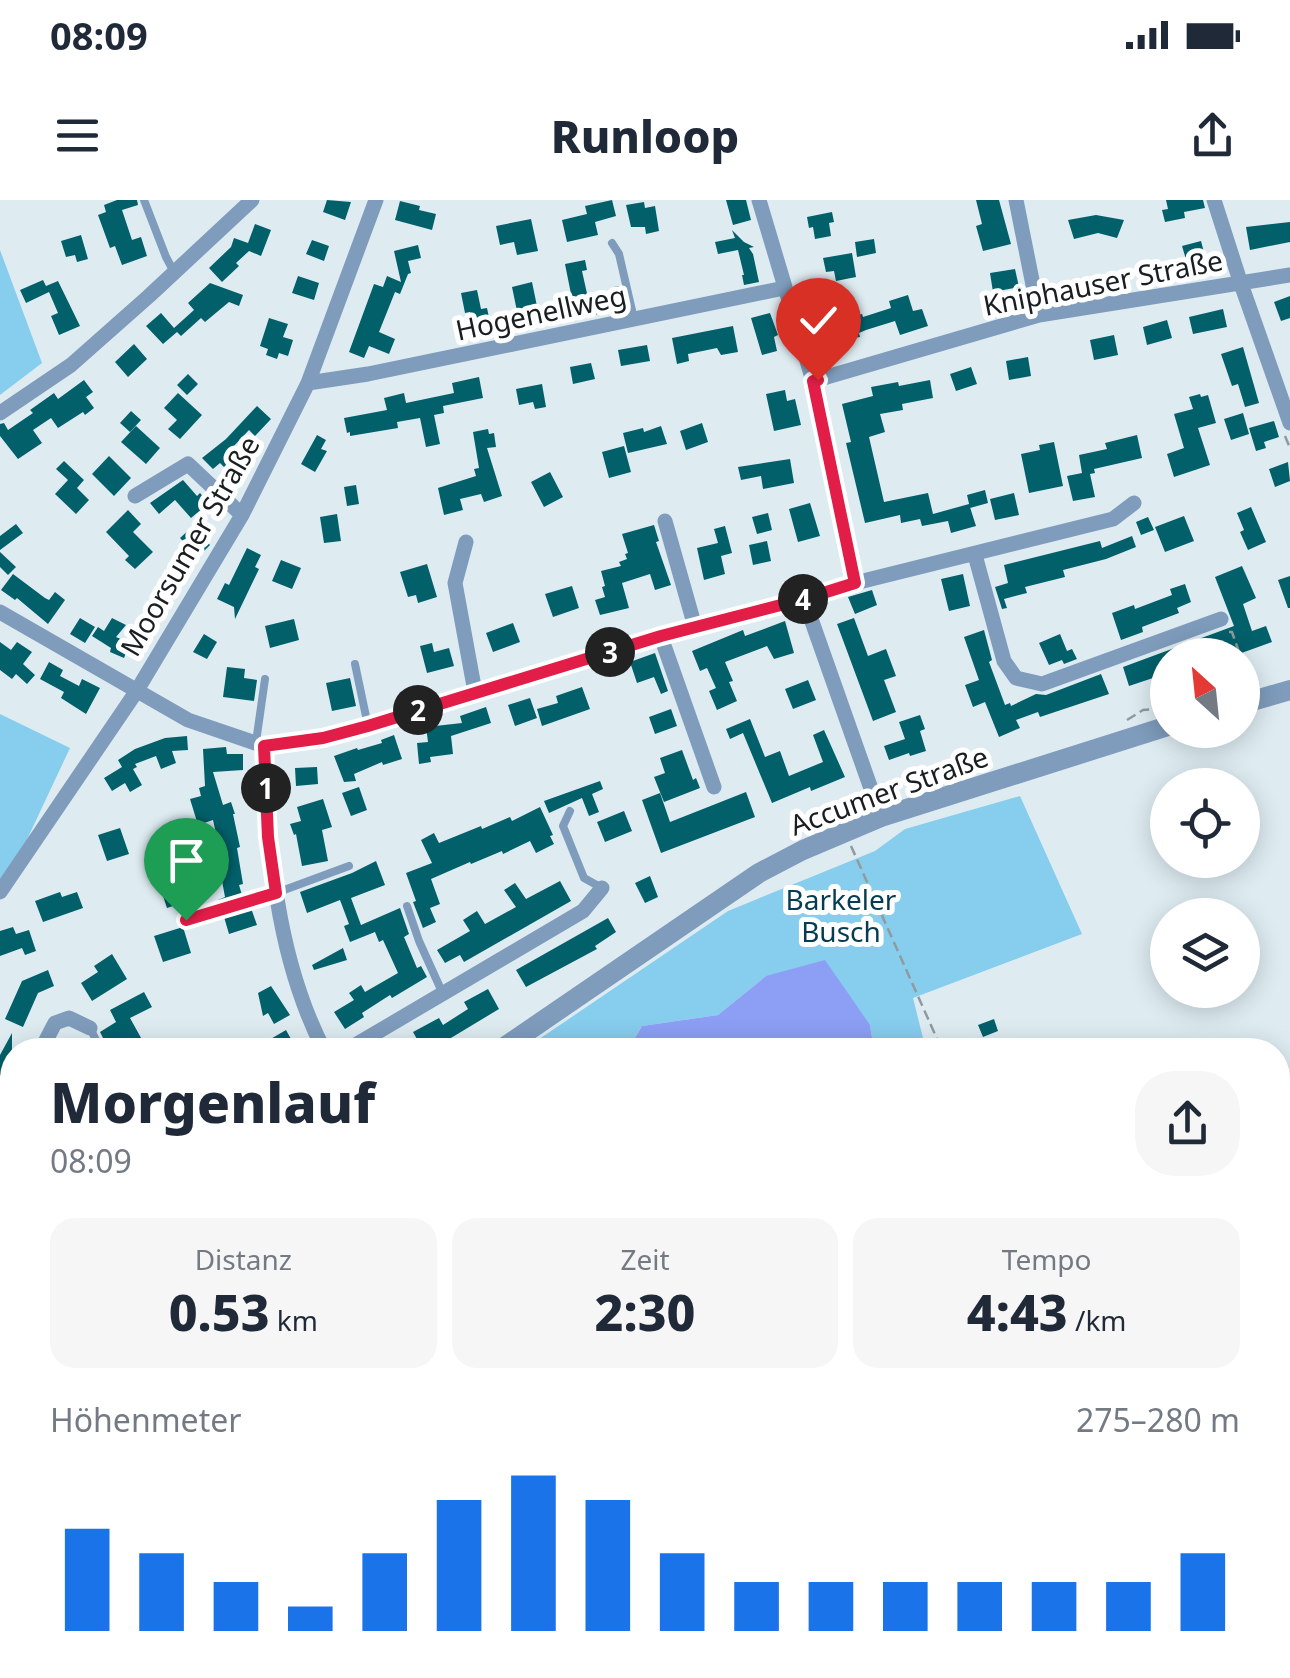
<!DOCTYPE html>
<html lang="de">
<meta charset="utf-8">
<style>
:root{--surface:#fff;--page:#f6f6f7;--text:#1f2937;--muted:#747a83;--accent:#1a73e8}
body{margin:0;font-family:"Noto Sans",sans-serif;background:var(--page);color:var(--text);height:100vh;display:flex;flex-direction:column;font-size:38px;white-space:nowrap}
*{box-sizing:border-box;margin:0}
p{font-size:32px;color:var(--muted)}
.icon{flex:none;width:55px;height:55px;fill:none;stroke:currentColor;stroke-width:2;stroke-linecap:round;stroke-linejoin:round}
.map{position:relative;flex:1;overflow:hidden}
.details{position:absolute;left:0px;top:838px;width:1290px;height:642px;display:flex;flex-direction:column;background:var(--surface);border-radius:40px 40px 0 0;box-shadow:0 5px 25px #0003}
.details>*{flex:none}
.needle{width:65px;rotate:333deg}
.fabs{position:absolute;left:1150px;top:438px;display:grid;gap:20px}
.fabs a{display:grid;place-items:center;width:110px;height:110px;border-radius:50%;background:var(--surface);box-shadow:0 5px 25px #0003;font-size:50px}
.pin{position:absolute;display:grid;place-items:center;width:85px;height:85px;color:#fff;margin:-102px -42px;border-radius:50% 50% 50% 0;rotate:-45deg;box-shadow:0 0 10px #0007}
.pin .icon{rotate:45deg}
.km{position:absolute;width:50px;height:50px;margin:-25px;border-radius:50%;background:#222;color:#fff;font-size:28px;line-height:50px;text-align:center}
.round{display:grid;place-items:center;flex:none;width:105px;height:105px;border-radius:40px;background:var(--page)}
.overview{display:flex;align-items:center;justify-content:space-between;height:170px;padding:0 50px}
h1{font-size:55px;font-weight:800;line-height:75px}
.stats{display:grid;grid-template-columns:repeat(3,1fr);gap:15px;height:170px;padding:10px 50px}
.stats div{display:grid;align-content:center;border-radius:25px;background:var(--page);text-align:center}
.stats b{font-size:50px;font-weight:800}
.stats small{font-size:28px;font-weight:400}
.stats p{font-size:28px}
.chart{height:280px;padding:20px 50px}
.chart p{display:flex;justify-content:space-between}
.chart svg{width:100%;height:180px;margin-top:10px;stroke:var(--accent);stroke-width:6}
.status{display:flex;justify-content:space-between;align-items:center;height:70px;padding:0 50px;background:var(--surface);direction:ltr}
.status svg{height:28px;fill:currentColor}
header{display:flex;justify-content:space-between;align-items:center;height:130px;padding:0 50px;background:var(--surface);font-size:45px;font-weight:800}
.map>svg:first-child{display:block}
</style>
<div class="status"><b>08:09</b><svg viewBox="0 0 49 12"><path d="M0 12V9h3v3zM5 12V6h3v6zM10 12V3h3v9zM15 12V0h3v12zM26 1h20v11H26zM47 4h2v5h-2z"/></svg></div>
<header><svg class="icon" aria-label="menu" viewBox="0 0 24 24"><path d="M4 6h16M4 12h16M4 18h16"/></svg>Runloop<svg class="icon" aria-label="share" viewBox="0 0 24 24"><path d="M12 15V3M7 8l5-5 5 5M5 13v7h14v-7"/></svg></header>
<div class="map">
<svg width="1290" height="1478" viewBox="0 0 1290 1478">
<rect width="100%" height="100%" fill="#deecf2"/>
<path fill="#87cdee" d="M0,50L42,163L0,195Z
M0,514L70,548L23,648L0,682Z
M1020,596L1082,734L913,798L926,850H874L870,825L766,776L718,815L642,826L628,850H523L728,711L875,651L905,629Z
M12,1195V1292L4,1298L12,1309V1468H228L239,1474L238,1478H0V1203Z
M1278,1348L1290,1351V1478H825L834,1468H1278Z"/>
<path fill="#8c9ff5" d="M825,760L870,825L874,850H628L642,826L718,815L766,776Z
M228,1468H834L825,1478H238L239,1474Z"/>
<path fill="#02606a" d="M117,0H137L138,5L122,10L132,40L141,37L147,56L122,65L115,46L110,48L98,15L106,12L104,5Z
M327,0L351,2L345,20L323,12Z
M612,0L616,16L595,22L598,35L567,42L562,20L587,14L585,6Z
M726,0H746L751,20L733,25Z
M976,0H999L1011,44L983,51L976,26L982,24Z
M1166,0H1203L1205,8L1184,12L1185,18L1165,22L1162,10L1168,9Z
M400,1L420,6L419,10L436,14L432,30L395,20Z
M644,2L645,8L655,6L659,31L646,34L645,27H631L626,5Z
M832,12L834,22L829,23L831,36L815,39L813,27L809,28L807,17Z
M1096,15L1124,20L1117,38L1098,33L1074,39L1068,20Z
M531,19L538,51L517,55L514,42L500,45L496,26Z
M1290,22V42L1250,50L1246,27Z
M255,24L271,30L261,56L249,51L236,63L239,66L222,82L209,68L231,47L234,38L248,43Z
M732,30L744,42L754,47L749,48L753,54L759,82L744,85L742,75H744L738,50L718,54L715,42L735,38Z
M81,35L88,59L77,62L75,55L66,57L61,41Z
M874,39L876,53L857,57L855,42Z
M312,40L329,46L324,61L306,54Z
M1201,41L1206,60L1188,66L1182,46Z
M418,45L421,58L408,61L411,73L408,74L400,94L395,92L379,132L395,139L389,154L369,146L364,158L349,152L374,84L383,87L387,76L401,82L394,51Z
M852,53L856,77L836,81L834,71L826,72L823,58Z
M585,60L587,70L582,71L588,98L614,93L613,87L619,86L624,108L576,119L565,64Z
M1015,69L1019,87L993,92L990,73Z
M298,76L319,83L314,100L292,93Z
M43,80L46,86L58,81L80,126L59,135L51,116L58,113L49,92L26,103L20,90Z
M532,82L538,111L518,116L512,87Z
M210,83L243,95L239,106L229,102L205,122L201,118L181,136L177,132L163,144L146,126L161,113L174,128L194,110L188,103Z
M477,90L481,109L487,108L491,127H494L496,136L482,139L481,130L474,132L470,112L465,113L461,93Z
M908,95L913,111L922,109L928,126L900,135L895,121L866,130L859,133L860,137L847,139L843,118L862,114L863,117L891,108L889,101Z
M1290,96V118L1281,121L1274,102Z
M1223,109L1227,127L1193,134L1189,117Z
M770,113L778,135L774,137L777,151L762,155L751,118Z
M269,118L288,124L283,137L293,140L288,156L279,153L277,159L266,155L268,149L260,146Z
M1167,120L1172,138L1147,145L1143,127Z
M733,126L738,152L721,155L717,148L688,154L689,161L677,164L672,138Z
M1114,135L1118,155L1094,160L1090,140Z
M134,144L147,159L128,177L115,162Z
M647,145L650,161L621,166L618,150Z
M1243,147L1259,203L1245,207L1238,184L1232,186L1221,154Z
M1028,157L1031,176L1009,180L1006,161Z
M591,163L595,179L573,184L570,167Z
M971,167L977,184L956,191L950,174Z
M188,174L198,184L187,195L177,185Z
M479,177L483,198L443,206L444,213L434,215L440,244L426,247L420,218L397,222L398,228L350,236V232L347,233L344,218L387,210L384,198L404,193L406,203L454,193L452,183Z
M84,180L93,192L86,197L94,208L85,215L83,212L58,228L51,218L33,230L42,243L18,259L0,236V224L4,223L8,230L33,213L30,210L54,193L58,199Z
M930,180L933,198L902,204L903,210L880,214L885,232L869,237L884,302L928,293L933,314L969,304L976,326L951,333L948,321L922,326L920,319L901,323L900,315L865,323L846,243L851,242L842,204L873,196L871,187L898,182L899,186Z
M542,184L546,207L535,209L533,202L519,205L516,189Z
M785,190L787,201L795,199L801,225L774,231L766,194Z
M178,193L202,215L180,239L168,229L177,220L164,208Z
M1200,194L1201,197L1208,195L1216,223L1198,228L1210,265L1174,277L1167,254L1184,248L1174,214L1193,209L1189,197Z
M257,206L271,219L255,236L249,230L233,247L245,261L231,274L220,263L213,269L202,258L226,239Z
M131,211L141,220L130,232L120,223Z
M1243,213L1249,234L1231,240L1224,219Z
M1274,221L1279,237L1264,242L1266,248L1256,251L1249,228Z
M702,223L708,242L686,250L680,231Z
M136,226L160,248L146,264L121,242Z
M661,226L667,244L628,253L623,233L643,228L644,232Z
M488,229L489,234L494,233L496,247L487,248L502,296L484,302L481,294L460,299L463,310L444,315L438,288L476,276L474,269L479,268L473,232Z
M317,235L326,240L321,249L327,251L315,272L301,264Z
M1137,235L1142,258L1094,269L1095,273L1090,274L1095,297L1073,301L1067,276L1082,273L1079,255L1107,249L1105,243Z
M1054,242L1063,286L1029,293L1021,254L1040,250L1039,245Z
M624,246L631,272L609,278L602,252Z
M109,256L131,278L114,296L92,274Z
M790,259L794,283L763,289L761,276L741,280L738,267Z
M64,261L84,280L77,288L89,300L76,314L55,294L68,280L56,269Z
M1288,262L1290,281L1275,287L1269,269Z
M550,272L563,297L544,307L531,282Z
M183,280L197,296L200,293L209,303L191,318L175,300L159,314L150,303Z
M356,285L359,304L347,306L344,287Z
M985,290L988,303L970,308L967,295Z
M1014,293L1019,315L995,320L990,299Z
M810,303L820,336L798,342L789,309Z
M1251,307L1266,342L1248,350L1240,332L1244,330L1237,313Z
M128,310L141,324L133,332L153,352L135,369L125,360L129,356L106,332Z
M768,313L772,330L757,334L752,317Z
M337,314L341,341L324,343L320,317Z
M1184,316L1194,341L1165,352L1155,327Z
M1148,317L1154,330L1141,335L1136,322Z
M16,324L23,333L0,350V336Z
M654,325L659,341L656,342L671,385L655,390L650,374L622,383L629,408L600,415L595,400L605,397L602,387L605,386L601,371L621,366L619,362L627,359L625,354L628,353L622,334Z
M725,326L732,353L721,356L725,374L704,380L697,348L718,343L714,329Z
M192,327L210,345L198,357L180,338Z
M1132,336L1136,347L1106,359L1063,370L1065,377L1025,387L1027,393L1004,399L1007,408L1002,409L995,387L1008,383L1004,365L1100,341L1102,348Z
M767,341L771,361L753,365L749,345Z
M247,348L261,355L255,367L259,369L235,419L234,407L217,399L225,383L229,385Z
M0,352L16,367L8,375L0,367Z
M281,360L301,368L292,389L272,381Z
M427,364L437,397L418,403L416,395L408,397L400,372Z
M1242,366L1256,398L1243,404L1252,431L1266,426L1272,442L1236,455H1168V473L1129,486L1123,467L1234,426L1215,377Z
M13,374L45,398L49,400L55,392L65,400L48,424L17,398L15,400L1,390Z
M963,374L970,406L949,411L941,379Z
M1290,376V408H1288L1278,380Z
M1185,384L1191,402L1177,408L1179,413L1142,427L1143,432L1121,440L1112,413L1134,405L1135,409L1172,395L1170,389Z
M572,386L579,408L553,417L545,394Z
M872,390L877,405L855,414L848,397Z
M80,418L95,427L85,443L70,434Z
M112,418L126,425L116,437L130,443L124,458L110,452L111,448L92,436L98,427L104,431Z
M854,418L868,456L886,449L896,476L884,480L896,512L873,521L837,424Z
M294,419L299,440L270,448L265,426Z
M785,421L794,453L774,459L767,446L725,462L733,481L729,482L737,501L717,510L709,491L716,488L707,468L700,471L692,451L743,430L745,436Z
M513,423L520,442L493,452L486,433Z
M984,430L992,460L989,462L1005,505L1010,503L1011,506L1036,494L1046,495L1101,474L1109,494L1040,517L1038,512L1016,520L1020,528L999,537L985,502L973,507L965,485L979,480L964,437Z
M204,434L217,442L207,459L193,452Z
M1060,434L1067,451L1072,449L1077,459L1064,464L1062,460L1049,465L1039,443Z
M0,442L11,450L17,442L32,452L23,464L35,475L27,484L16,474L12,479L0,470Z
M432,443L434,452L449,448L454,466L427,473L420,446Z
M655,453L668,491L661,494L654,477L637,483L630,462Z
M49,462L63,470L60,476L79,486L82,479L100,488L86,514L61,498L64,492L40,479Z
M227,467L245,469L244,478L257,480L254,501L223,497Z
M350,478L356,506L332,511L326,483Z
M808,480L816,500L793,509L785,489Z
M582,487L590,509L542,526L537,509L558,503L556,496Z
M530,498L537,518L515,526L508,505Z
M486,507L491,523L451,536L453,554L430,557L431,562L419,564L417,543L428,542L426,527L462,523L460,516Z
M671,509L677,526L655,534L649,517Z
M920,515L925,529L920,531L926,551L910,556L909,553L889,560L884,546L905,539L899,522Z
M750,519L765,557L780,551L789,576L823,562L813,535L824,530L845,577L811,591L810,587L772,603L743,533L730,539L726,529Z
M394,535L402,559L383,565L382,562L354,574L356,581L344,582L334,556L357,548L358,550L382,543L381,540Z
M187,536L188,550L172,551L176,563L161,569L156,556L135,564L137,567L133,569L142,585L130,592L125,583L112,591L104,578L122,567L118,560L135,549L165,538Z
M226,547L227,554H243V570L213,572L223,605L231,602L235,614H233L240,647L237,648L243,684L239,685L242,695L219,702L218,700L225,697L220,670L224,669L213,620L198,625L190,599L201,596L199,588L205,586L203,549Z
M682,550L693,580L696,578L700,588L664,602L654,577L665,573L660,558Z
M317,567L318,584L296,586L295,568Z
M600,581L603,589L592,594L599,612L589,616L582,598L549,613L544,601Z
M359,587L367,610L351,616L342,593Z
M746,592L755,617L661,653L642,600L660,593L670,622Z
M323,599L332,627L322,630L328,661L302,666L296,634L294,635L290,624L301,621L297,607Z
M540,607L553,635L550,636L554,644L536,653L530,641L503,654L502,651L471,664L470,662L431,679L440,704L430,708L436,722L423,728L413,702L416,701L406,673L432,663L421,640L434,633L439,643L481,626L482,629L510,617L512,621Z
M624,611L632,631L605,642L597,622Z
M120,628L129,654L107,661L98,635Z
M376,661L385,685L351,698L361,725L400,708L409,734L404,737L417,768L421,766L427,777L392,798L390,795L362,813L364,817L345,829L334,812L354,800L349,793L361,785L365,792L398,773L383,740L379,742L375,732L350,742L344,726L349,724L340,700L307,713L300,692L352,673Z
M650,676L658,697L645,703L635,683Z
M560,681L571,701L464,762L460,755L445,763L437,750L470,731L463,720L477,711L485,724L516,707L504,690L515,683L526,699Z
M181,688L185,702L167,708L162,693Z
M60,692L62,697L77,692L83,708L43,722L35,701Z
M251,708L257,725L229,734L224,717Z
M608,718L616,732L595,746L597,749L526,787L516,770Z
M13,727L16,734L29,730L36,751L25,755L22,748L0,756V731Z
M183,727L191,753L163,762L154,736Z
M343,748L347,760L314,770L312,765Z
M112,754L127,779L92,801L81,783L98,772L94,766Z
M48,770L54,786L38,793L23,827L5,819L22,781Z
M271,786L290,815L274,824L268,813L263,816L258,793Z
M488,789L499,809L431,850H401L418,841L413,832L439,818L443,825L468,809L464,802Z
M144,792L152,807L130,818L145,845L159,838L165,850H116L109,838L104,840L100,832L116,822L110,810Z
M994,819L998,831L983,837L978,825Z
M286,830L297,850H252Z
M12,833V882L0,875V855Z"/>
<g fill="none" stroke-linecap="round" stroke-linejoin="round">
<path stroke="#909b9f" stroke-width="2.5" stroke-dasharray="10 5" stroke-linecap="butt" d="M1285,236L1290,248
M1229,432H1232L1240,455
M1242,464L1250,486
M1127,520L1143,510L1168,508
M851,646L942,850"/>
<path stroke="#7f9cbc" stroke-width="8" d="M144,0L166,57L174,72
M612,43L619,54L634,119
M355,464L368,526
M256,542L265,479
M570,611L563,626L584,678L602,688
M407,706L419,741L443,794
M186,720L276,693L349,666
M90,828L101,850
M1278,1460L1290,1466"/>
<path stroke="#7f9cbc" stroke-width="15" d="M759,0L813,181L855,383
M1016,0L1039,115
M1214,0L1240,81L1290,223
M813,181L1039,115L1290,75
M308,183L368,174L784,88
M0,213L71,165L149,96L252,0
M135,296L188,264L242,315
M665,321L695,427
M466,342L455,383L475,492
M975,355L1004,461L1016,478L1042,484L1221,419
M804,399L881,617
M0,412L188,520L264,546L323,538L368,526L695,427L804,399L855,383L1113,319L1134,303
M661,437L714,587
M264,546C268,648 276,757 324,850
M0,692L136,492L242,315L308,183L376,0
M41,850L55,823L69,818L90,828
M347,850L583,711L602,688
M5,919L12,905"/>
<path stroke="#7f9cbc" stroke-width="20" d="M1242,504L1290,490
M500,850L759,673L803,650L881,617L1168,526
M0,1189L12,1180"/>
</g>
<g fill="none" stroke-linecap="round" stroke-linejoin="round">
<g stroke="#fff" stroke-width="20">
<path id="route" d="M186,720L276,693L268,637L264,546L323,538L368,526L661,436L804,399L855,383L813,181L818,180"/>
</g>
<use href="#route" stroke="#e11d48" stroke-width="12"/>
</g>
<g text-anchor="middle" stroke-width="10" stroke-linejoin="round" paint-order="stroke">
<g font-size="28" fill="#191e20" stroke="#fff">
<text transform="translate(1103 83) rotate(-11)" y="10">Kniphauser Straße</text>
<text transform="translate(541 113) rotate(-12)" y="10">Hogenellweg</text>
<text transform="translate(190 346) rotate(-60)" y="10">Moorsumer Straße</text>
<text transform="translate(889 591) rotate(-20)" y="10">Accumer Straße</text>
</g>
<g font-size="28" fill="#053c50" stroke="#fff">
<text x="841" y="710">Barkeler<tspan x="841" dy="32">Busch</tspan></text>
</g>
</g>
</svg>
<div class="fabs">
<a><svg class="needle" viewBox="-14 -14 28 28"><path d="M0-13l5 13h-10z" fill="#e53935"/><path d="M0 13l5-13h-10z" fill="#747a83"/></svg></a>
<a><svg class="icon" aria-label="locate" viewBox="0 0 24 24"><circle cx="12" cy="12" r="6"/><path d="M12 2v4M12 18v4M2 12h4M18 12h4"/></svg></a>
<a><svg class="icon" aria-label="layers" viewBox="0 0 24 24"><path d="M12 4l9 5-9 5-9-5zM3 14l9 5 9-5"/></svg></a>
</div>
<div class="pin" style="left:186px;top:720px;background:#1e9e55"><svg class="icon" aria-label="arrive" viewBox="0 0 24 24"><path d="M6 21V4h12l-3 4 3 4H6"/></svg></div>
<div class="pin" style="left:818px;top:180px;background:#d93025"><svg class="icon" aria-label="check" viewBox="0 0 24 24"><path d="M5 12l5 5 9-10"/></svg></div>
<b class="km" style="left:266px;top:588px">1</b>
<b class="km" style="left:418px;top:510px">2</b>
<b class="km" style="left:610px;top:452px">3</b>
<b class="km" style="left:803px;top:399px">4</b>
<section class="details">
<div class="overview"><div><h1>Morgenlauf</h1><p>08:09</p></div><a class="round"><svg class="icon" aria-label="share" viewBox="0 0 24 24"><path d="M12 15V3M7 8l5-5 5 5M5 13v7h14v-7"/></svg></a></div>
<div class="stats">
<div><p>Distanz</p><b>0.53<small> km</small></b></div>
<div><p>Zeit</p><b>2:30</b></div>
<div><p>Tempo</p><b>4:43<small> /km</small></b></div>
</div>
<div class="chart"><p><span>Höhenmeter</span>275–280 m</p>
<svg viewBox="0 0 160 44" preserveAspectRatio="none"><path d="M5 44V19M15 44V25M25 44V32M35 44V38M45 44V25M55 44V12M65 44V6M75 44V12M85 44V25M95 44V32M105 44V32M115 44V32M125 44V32M135 44V32M145 44V32M155 44V25"/></svg>
</div>
</section>
</div>
